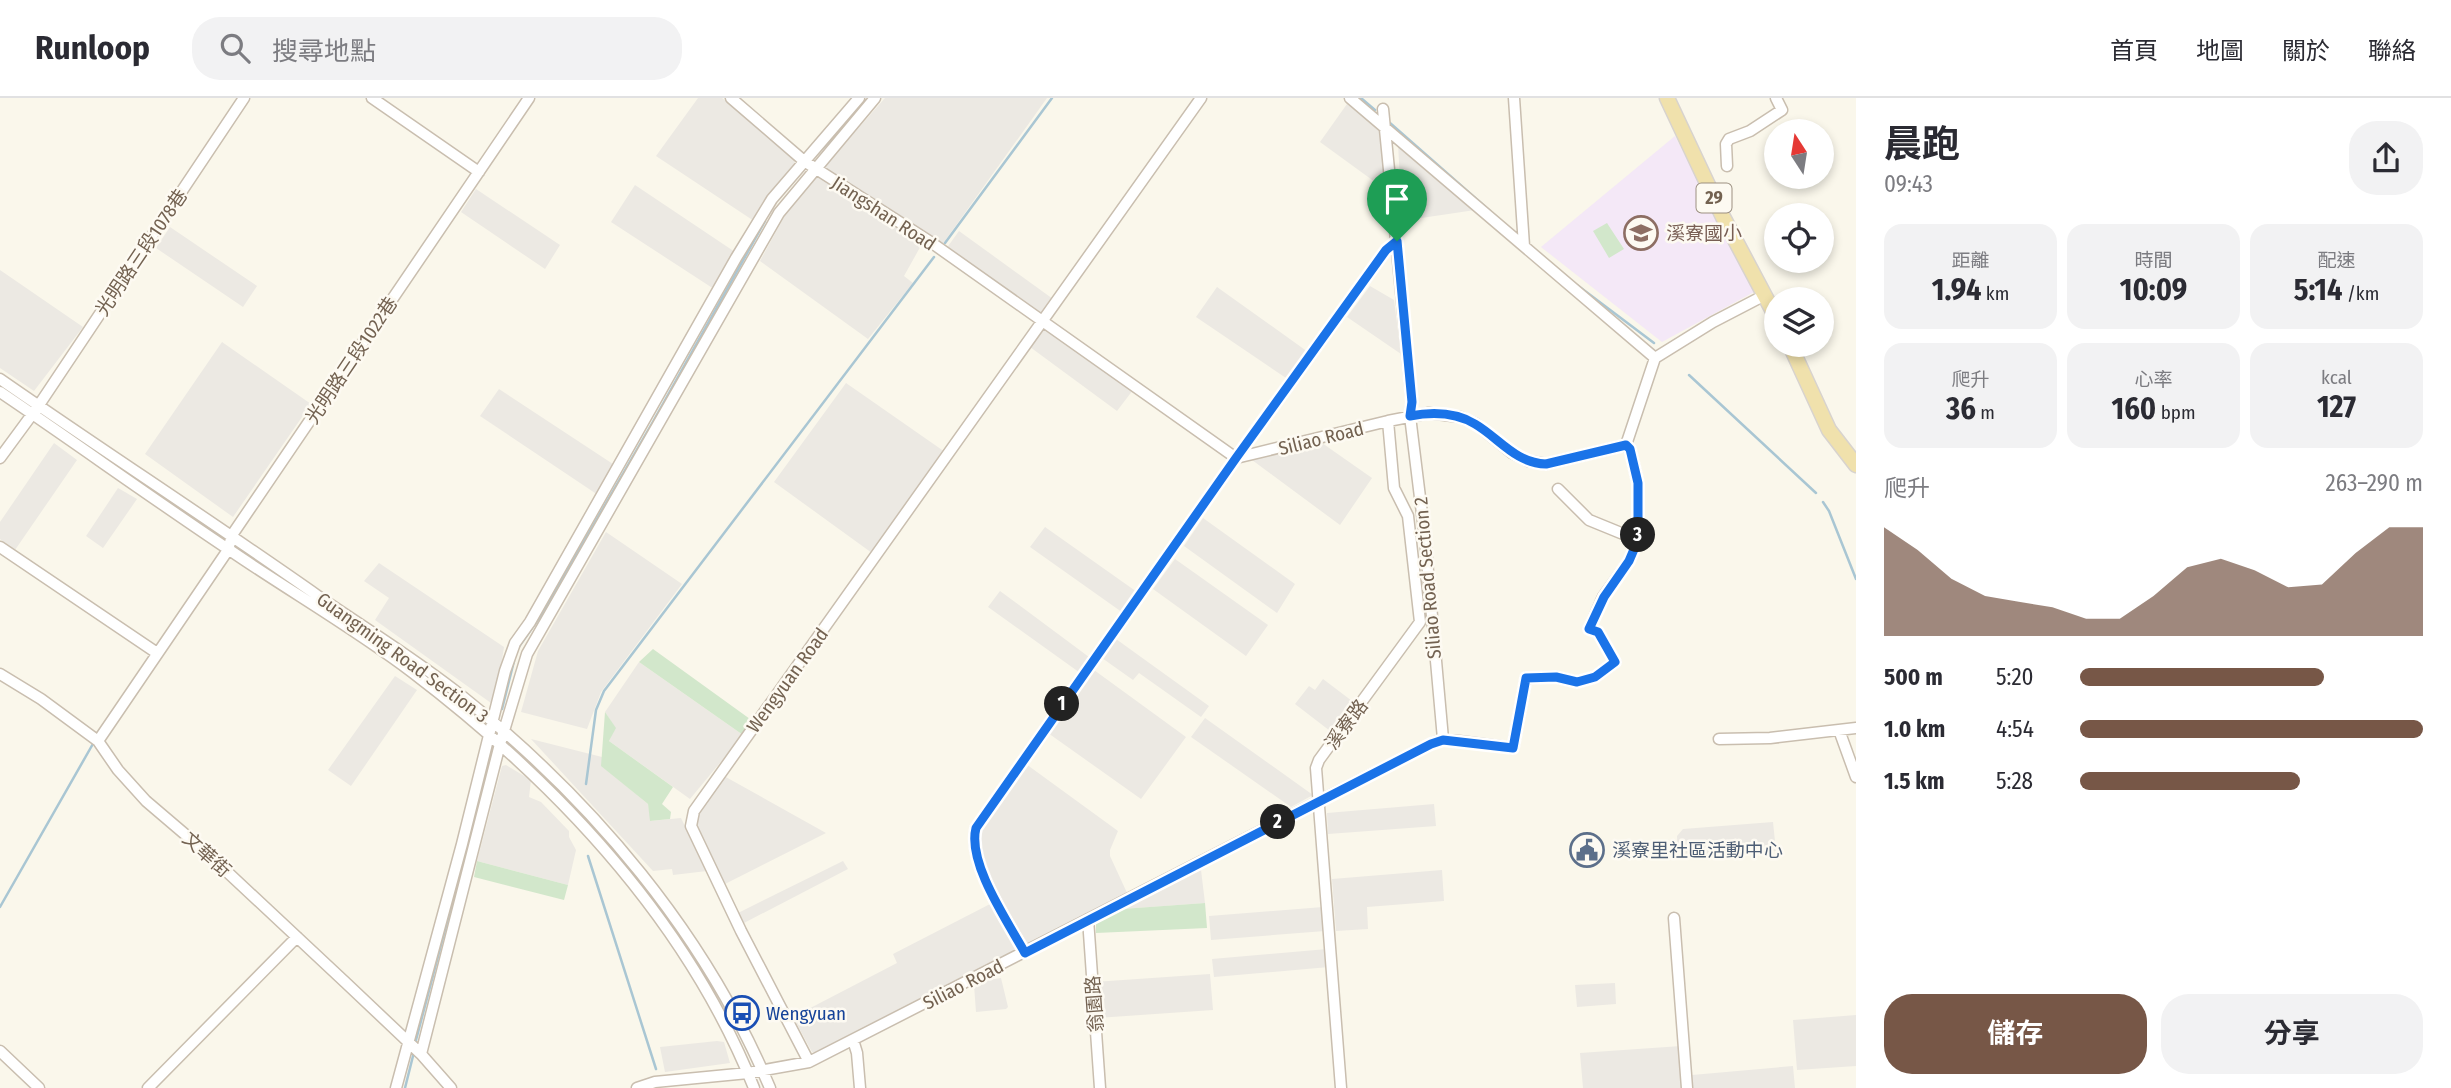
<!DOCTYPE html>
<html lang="zh-TW">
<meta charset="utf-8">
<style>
:root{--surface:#fff;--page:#f2f2f3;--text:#2b2b33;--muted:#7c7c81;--line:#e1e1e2;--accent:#775747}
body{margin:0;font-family:"Fira Sans Condensed","Noto Sans TC",sans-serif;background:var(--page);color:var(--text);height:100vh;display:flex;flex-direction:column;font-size:26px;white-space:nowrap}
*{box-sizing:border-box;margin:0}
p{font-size:23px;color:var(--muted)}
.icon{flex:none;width:38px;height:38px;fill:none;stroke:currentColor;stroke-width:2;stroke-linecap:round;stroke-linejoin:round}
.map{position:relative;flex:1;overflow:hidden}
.panel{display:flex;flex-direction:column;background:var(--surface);width:595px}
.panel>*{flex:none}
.needle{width:46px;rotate:348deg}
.buttons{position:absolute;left:1764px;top:21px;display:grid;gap:14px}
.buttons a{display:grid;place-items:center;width:70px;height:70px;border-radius:50%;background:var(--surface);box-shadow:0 4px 10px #0003;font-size:35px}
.pin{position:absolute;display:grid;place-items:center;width:60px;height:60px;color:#fff;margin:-72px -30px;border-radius:50% 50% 50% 0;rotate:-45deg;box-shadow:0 0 7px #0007}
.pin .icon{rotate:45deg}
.km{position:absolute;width:35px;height:35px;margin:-18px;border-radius:50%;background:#222;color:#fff;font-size:19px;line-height:35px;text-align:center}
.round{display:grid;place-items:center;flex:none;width:74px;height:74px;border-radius:28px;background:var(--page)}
.summary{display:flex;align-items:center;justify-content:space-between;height:119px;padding:0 28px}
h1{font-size:38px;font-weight:700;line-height:52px}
.figures{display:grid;grid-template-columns:repeat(3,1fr);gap:10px;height:119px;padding:7px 28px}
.figures div{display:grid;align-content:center;border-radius:18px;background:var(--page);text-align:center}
.figures b{font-size:30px;font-weight:700}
.figures small{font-size:19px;font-weight:400}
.figures p{font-size:19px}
.chart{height:196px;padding:14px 28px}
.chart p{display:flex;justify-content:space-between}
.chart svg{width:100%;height:126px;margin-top:7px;fill:var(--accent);opacity:.7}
.cta{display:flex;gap:14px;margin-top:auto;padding:14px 28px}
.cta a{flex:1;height:80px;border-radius:28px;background:var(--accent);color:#fff;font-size:28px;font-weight:700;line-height:80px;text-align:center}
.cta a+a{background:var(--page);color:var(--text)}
ul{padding:0 28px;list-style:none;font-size:23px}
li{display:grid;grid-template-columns:112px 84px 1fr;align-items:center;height:52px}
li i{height:18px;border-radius:9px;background:var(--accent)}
header{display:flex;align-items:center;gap:42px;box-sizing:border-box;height:98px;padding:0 35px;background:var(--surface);border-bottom:2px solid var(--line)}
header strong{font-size:33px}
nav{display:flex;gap:38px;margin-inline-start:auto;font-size:24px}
.search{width:490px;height:63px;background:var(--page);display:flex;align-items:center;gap:18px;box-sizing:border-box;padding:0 24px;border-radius:28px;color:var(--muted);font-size:26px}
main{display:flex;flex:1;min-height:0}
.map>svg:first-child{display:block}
</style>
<header>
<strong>Runloop</strong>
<div class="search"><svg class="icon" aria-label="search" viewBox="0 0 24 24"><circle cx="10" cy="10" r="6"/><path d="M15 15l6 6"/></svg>搜尋地點</div>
<nav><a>首頁</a><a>地圖</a><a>關於</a><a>聯絡</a></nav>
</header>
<main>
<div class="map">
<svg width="1856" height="990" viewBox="0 0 1856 990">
<rect width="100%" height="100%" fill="#faf7eb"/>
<path fill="#ece9e3" d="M698,0H722L787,52L794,62L796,68L757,125L656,58Z
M885,0H1047L942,147L823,70Z
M1347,6L1382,33L1386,92L1320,44Z
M1398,46L1475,112L1408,122L1402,118Z
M816,77L923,144L904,178L913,185L868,241L760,163L790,108Z
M635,87L738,156L714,191L611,124Z
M476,91L560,147L545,171L461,114Z
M170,129L257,188L243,209L156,150Z
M959,133L1053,201L1041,219L946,151Z
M0,172L83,229L34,293L0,270Z
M1370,188L1394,202L1401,256L1347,219Z
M1217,189L1308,254L1289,282L1196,219Z
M1045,229L1133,292L1117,313L1030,249Z
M222,244L311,306L233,419L145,356Z
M846,285L945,354L872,455L774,384Z
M499,291L616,368L598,397L480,318Z
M54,345L77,362L15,452L0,441V424Z
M1322,345L1372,380L1340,427L1252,362Z
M118,390L137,401L103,450L86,438Z
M1203,420L1295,486L1277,515L1184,448Z
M1045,429L1137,494L1126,517L1030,449Z
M606,434L682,486L601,594L587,631L521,614L538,553Z
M1175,461L1268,527L1246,558L1153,491Z
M379,465L504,549L496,600L491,605L375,522L389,500L364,483Z
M1000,493L1093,562L1083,577L988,509Z
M1116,541L1209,608L1201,619L1139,575L1133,582L1102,560Z
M639,564L743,637L690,701L609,643L615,630L605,614Z
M1094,572L1186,639L1141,701L1048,635Z
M395,578L417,592L351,688L328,672Z
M1323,581L1356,606L1334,636L1295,606L1309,588L1315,592Z
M1205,620L1313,697L1291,709L1191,639Z
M531,641L602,659V668L648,706L651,723L681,720L707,773L673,777L672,771L653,773Z
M1026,666L1118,733L1110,752V758L1128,797L1028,847L1022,845L975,752L974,741Z
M506,667L531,682L529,699L541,704L569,733V739L576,752L568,787L477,763L502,668Z
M724,678L826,735L725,786L693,722Z
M1434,706L1436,728L1328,736L1327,715Z
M1773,724L1776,753L1678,760L1677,738L1683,731Z
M843,763L848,771L744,825L738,815Z
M1197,771L1201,772L1205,805L1123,811Z
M1442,772L1444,803L1367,809L1368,831L1336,833L1332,781Z
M994,804L1017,853L817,955L812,954L793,919L897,865L893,856Z
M1323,809L1325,833L1211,842L1209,818Z
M1327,851L1329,869L1214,879L1212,861Z
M1210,876L1213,912L1097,920L1094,884Z
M1001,880L1008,909L1006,911L976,914L974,887L982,883Z
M1615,885L1616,906L1577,909L1575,887Z
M1856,917V968L1797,972L1793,922Z
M717,943L724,944L730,965L665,974L660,949Z
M1681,948L1684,990H1583L1580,955Z
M1793,968L1795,990H1693L1692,977Z"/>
<path fill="#f4e8f7" d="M1675,38L1754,194L1662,244L1541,149Z"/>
<path fill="#d2e7cb" d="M1607,125L1624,151L1609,160L1593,133Z
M653,551L750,621L743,637L639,564Z
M605,614L616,630L609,643L673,689L662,706L671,714L670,721L650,723L648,706L601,668Z
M477,763L568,787L564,802L474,779Z
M1205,805L1207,830L1096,835V825L1122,811Z"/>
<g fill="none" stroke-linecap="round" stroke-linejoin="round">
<path stroke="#a9c6d3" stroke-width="2.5" d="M1361,0L1375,12
M1390,25L1490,113
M822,51L858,13
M945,145L1052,0
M1577,187L1654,245
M1689,277L1816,395
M1823,404L1829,413L1856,481
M518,550L542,516L653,324L765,123
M502,611L514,563
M586,686L596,612L604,593L934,159
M469,739L491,653
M588,758L656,971
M0,809L94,644
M416,942L465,756
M405,990L413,958"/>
<g stroke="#c9beaf" stroke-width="13">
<path id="minor" d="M372,0L479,74
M731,0L804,63L932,145L1236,360L1388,323L1429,315L1460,319L1476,326L1512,355L1528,363L1546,366L1626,347
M1350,0L1655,260
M1514,0L1524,148
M1383,11L1412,304L1410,318L1425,440L1443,641
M1727,68L1726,46L1729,41L1750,33L1782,12L1776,0
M0,281C105,354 213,424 318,498C366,531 417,562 463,599C593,703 705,835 770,990
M0,294C77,346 153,401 231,453C291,494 354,530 412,574C555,683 686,820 754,990
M0,360L39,307L244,0
M1558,391L1589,422L1638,442
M0,449L157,555
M0,576L41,601L98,643L118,672L146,703L207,755L346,885L421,956L451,990
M1839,632L1856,679
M1719,641L1770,640L1856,630
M98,643L228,452L232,437L529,0
M1674,820L1687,990
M1088,821L1100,990
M1025,855C1009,824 967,765 976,730L1236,360L1386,152L1397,143
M853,942L857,955L860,990
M0,953L39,990
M421,956L500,646L527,556L779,115L875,0
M809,964L741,833L691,728L694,713L1201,0
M148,990L297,839
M396,990L462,746L505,573L515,545L530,524L736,160L772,101L859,0
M637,990L655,984L748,975L809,964L1431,646L1443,641L1513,650L1526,580L1556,579L1577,584L1595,579L1615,564L1598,534L1589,531L1603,499L1629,463L1638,442V385L1630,351L1626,347L1655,260L1713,224L1765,197
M1341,990L1316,670L1319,662L1420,524L1408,418L1394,390L1388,323"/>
</g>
<g stroke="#d8d3ce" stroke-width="17">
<path id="major" d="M1667,0L1723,119L1776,219
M1790,247L1829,332L1856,367"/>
</g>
<use href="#minor" stroke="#fff" stroke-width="10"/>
<use href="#major" stroke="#f0e1ac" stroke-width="14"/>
</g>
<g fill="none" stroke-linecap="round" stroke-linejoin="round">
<g stroke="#fff" stroke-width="14">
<path id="route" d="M1397,143L1412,304L1410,318C1431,314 1455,314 1475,326C1499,340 1515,365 1546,366L1626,347L1630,351L1638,385V442L1629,463L1604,499L1589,531L1598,534L1615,564L1595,579L1577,584L1556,579L1526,580L1513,650L1443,642L1431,646L1025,855C1008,824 967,765 976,730L1236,360L1386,152Z"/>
</g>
<use href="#route" stroke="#1a73e8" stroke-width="9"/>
</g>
<defs>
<g id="school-ring" transform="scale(1.75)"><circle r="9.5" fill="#fdfaf2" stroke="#8d6e63" stroke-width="1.5"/><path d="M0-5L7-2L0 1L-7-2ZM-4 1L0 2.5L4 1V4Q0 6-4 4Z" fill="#8d6e63"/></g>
<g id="civic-ring" transform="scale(1.75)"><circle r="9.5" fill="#fdfaf2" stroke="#5c6f8a" stroke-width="1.5"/><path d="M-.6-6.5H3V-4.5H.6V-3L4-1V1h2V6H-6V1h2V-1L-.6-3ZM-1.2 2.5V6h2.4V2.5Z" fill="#5c6f8a"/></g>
<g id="bus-ring" transform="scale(1.75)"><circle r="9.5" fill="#fdfaf2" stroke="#1a4fb4" stroke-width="1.5"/><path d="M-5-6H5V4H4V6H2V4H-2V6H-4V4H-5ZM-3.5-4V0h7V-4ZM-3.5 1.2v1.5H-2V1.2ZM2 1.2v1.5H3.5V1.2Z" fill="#1a4fb4"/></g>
</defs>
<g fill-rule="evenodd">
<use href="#school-ring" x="1641" y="135"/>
<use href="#civic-ring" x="1587" y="752"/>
<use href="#bus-ring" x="742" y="915"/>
</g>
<g text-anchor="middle" stroke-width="5" stroke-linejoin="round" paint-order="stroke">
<rect fill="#fdfaf2" stroke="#9c9081" stroke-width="2" x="1696.5" y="85.5" width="35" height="29" rx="5"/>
<g font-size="18" font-weight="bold" fill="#736251">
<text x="1714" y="106">29</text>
</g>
<g font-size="19" fill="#736251" stroke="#fdfaf2">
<text transform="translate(884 115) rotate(33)" y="7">Jiangshan Road</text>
<text transform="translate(141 154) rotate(-56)" y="7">光明路三段1078巷</text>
<text transform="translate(351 262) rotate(-56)" y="7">光明路三段1022巷</text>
<text transform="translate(1321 340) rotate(-14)" y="7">Siliao Road</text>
<text transform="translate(1427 480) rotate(-95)" y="7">Siliao Road Section 2</text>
<text transform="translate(403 559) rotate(36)" y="7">Guangming Road Section 3</text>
<text transform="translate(787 582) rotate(-54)" y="7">Wengyuan Road</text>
<text transform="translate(1346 626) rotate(-53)" y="7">溪寮路</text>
<text transform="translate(207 756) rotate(42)" y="7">文華街</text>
<text transform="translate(963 886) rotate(-27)" y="7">Siliao Road</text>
<text transform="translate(1094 906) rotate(-94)" y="7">翁園路</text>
</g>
<g font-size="19" fill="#785e54" stroke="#fdfaf2" text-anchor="start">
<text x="1666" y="142">溪寮國小</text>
</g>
<g font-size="19" fill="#4e5e75" stroke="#fdfaf2" text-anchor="start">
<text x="1612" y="759">溪寮里社區活動中心</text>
</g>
<g font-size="19" fill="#164399" stroke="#fdfaf2" text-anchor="start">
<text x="766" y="922">Wengyuan</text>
</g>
</g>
</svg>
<div class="buttons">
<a><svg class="needle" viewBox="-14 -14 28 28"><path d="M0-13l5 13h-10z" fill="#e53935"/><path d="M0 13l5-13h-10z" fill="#7c7c81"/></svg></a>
<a><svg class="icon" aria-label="locate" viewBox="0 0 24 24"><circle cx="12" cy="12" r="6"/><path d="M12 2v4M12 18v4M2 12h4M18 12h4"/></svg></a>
<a><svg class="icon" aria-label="layers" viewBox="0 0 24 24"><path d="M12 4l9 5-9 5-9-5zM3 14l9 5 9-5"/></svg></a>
</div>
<div class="pin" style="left:1397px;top:143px;background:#1e9e55"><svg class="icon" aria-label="arrive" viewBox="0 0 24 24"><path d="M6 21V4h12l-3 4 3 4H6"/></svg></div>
<b class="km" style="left:1062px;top:606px">1</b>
<b class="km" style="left:1278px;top:724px">2</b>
<b class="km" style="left:1638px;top:437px">3</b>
</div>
<section class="panel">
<div class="summary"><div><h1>晨跑</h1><p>09:43</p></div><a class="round"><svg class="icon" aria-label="share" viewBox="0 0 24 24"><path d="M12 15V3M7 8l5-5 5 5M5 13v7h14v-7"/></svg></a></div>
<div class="figures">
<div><p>距離</p><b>1.94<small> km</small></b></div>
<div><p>時間</p><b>10:09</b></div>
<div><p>配速</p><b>5:14<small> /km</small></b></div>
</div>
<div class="figures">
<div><p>爬升</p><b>36<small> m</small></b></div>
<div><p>心率</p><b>160<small> bpm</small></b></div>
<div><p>kcal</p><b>127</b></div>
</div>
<div class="chart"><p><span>爬升</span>263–290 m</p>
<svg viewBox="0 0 160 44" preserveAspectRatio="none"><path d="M0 44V6L10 14L20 24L30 30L40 32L50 34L60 38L70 38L80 30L90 20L100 17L110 21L120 27L130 26L140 15L150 6L160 6V44z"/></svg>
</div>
<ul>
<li><b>500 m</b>5:20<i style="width:71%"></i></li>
<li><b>1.0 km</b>4:54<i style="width:100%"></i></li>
<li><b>1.5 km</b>5:28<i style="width:64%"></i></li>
</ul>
<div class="cta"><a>儲存</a><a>分享</a></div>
</section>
</main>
